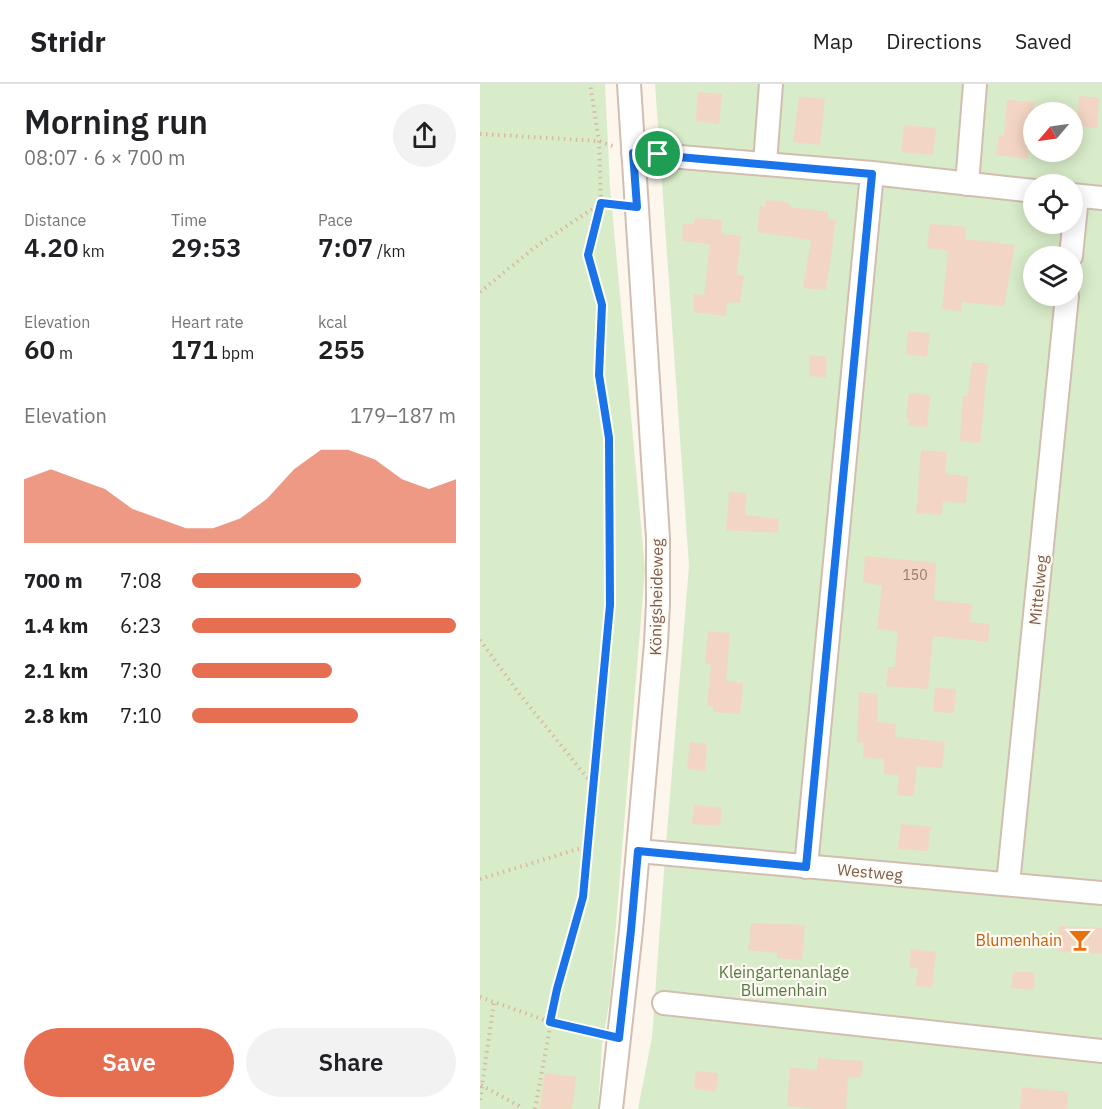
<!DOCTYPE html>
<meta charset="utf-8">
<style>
:root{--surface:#fff;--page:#f2f2f2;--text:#202124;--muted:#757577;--line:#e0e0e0;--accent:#e76f51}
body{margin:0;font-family:"IBM Plex Sans",sans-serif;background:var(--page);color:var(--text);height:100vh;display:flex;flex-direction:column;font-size:22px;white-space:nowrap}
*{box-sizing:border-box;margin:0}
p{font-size:20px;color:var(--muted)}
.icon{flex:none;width:33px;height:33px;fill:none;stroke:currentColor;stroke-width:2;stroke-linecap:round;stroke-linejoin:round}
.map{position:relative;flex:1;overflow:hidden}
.drawer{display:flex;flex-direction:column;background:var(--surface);width:480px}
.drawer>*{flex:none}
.needle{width:39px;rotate:241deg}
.fabs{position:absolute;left:543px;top:18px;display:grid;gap:12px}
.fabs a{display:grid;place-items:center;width:60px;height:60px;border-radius:50%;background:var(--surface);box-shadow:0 3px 15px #0003;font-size:30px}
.pin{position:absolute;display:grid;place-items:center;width:51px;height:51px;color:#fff;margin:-26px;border:3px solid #fff;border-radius:50%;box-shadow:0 2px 6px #0007}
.round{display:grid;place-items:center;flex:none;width:63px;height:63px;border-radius:32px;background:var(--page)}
.summary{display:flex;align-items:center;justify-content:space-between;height:102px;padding:0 24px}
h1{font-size:33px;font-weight:600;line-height:45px}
.metrics{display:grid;grid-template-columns:repeat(3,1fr);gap:9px;height:102px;padding:6px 24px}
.metrics div{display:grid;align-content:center}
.metrics b{font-size:26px;font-weight:600}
.metrics small{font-size:16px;font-weight:400}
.metrics p{font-size:16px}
.chart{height:168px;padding:12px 24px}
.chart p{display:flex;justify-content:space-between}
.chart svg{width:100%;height:108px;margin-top:6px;fill:var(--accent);opacity:.7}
.action{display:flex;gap:12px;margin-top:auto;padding:12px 24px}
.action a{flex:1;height:69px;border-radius:36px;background:var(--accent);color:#fff;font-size:24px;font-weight:600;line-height:69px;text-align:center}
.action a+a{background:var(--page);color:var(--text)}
ul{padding:0 24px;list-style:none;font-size:20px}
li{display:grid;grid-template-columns:96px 72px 1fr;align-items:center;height:45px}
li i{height:15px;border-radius:8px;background:var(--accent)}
header{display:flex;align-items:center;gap:36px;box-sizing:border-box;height:84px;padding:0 30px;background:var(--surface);border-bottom:2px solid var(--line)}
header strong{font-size:28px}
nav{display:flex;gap:33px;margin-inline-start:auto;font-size:21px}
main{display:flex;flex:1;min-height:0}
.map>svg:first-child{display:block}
</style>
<header>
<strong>Stridr</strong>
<nav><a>Map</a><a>Directions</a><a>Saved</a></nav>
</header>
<main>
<section class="drawer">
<div class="summary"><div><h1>Morning run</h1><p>08:07 · 6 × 700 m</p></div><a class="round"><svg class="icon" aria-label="share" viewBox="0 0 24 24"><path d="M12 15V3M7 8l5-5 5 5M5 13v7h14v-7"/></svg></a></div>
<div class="metrics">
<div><p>Distance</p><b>4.20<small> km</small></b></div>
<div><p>Time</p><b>29:53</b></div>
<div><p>Pace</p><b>7:07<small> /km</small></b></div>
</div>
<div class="metrics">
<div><p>Elevation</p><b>60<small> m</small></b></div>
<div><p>Heart rate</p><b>171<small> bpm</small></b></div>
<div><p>kcal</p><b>255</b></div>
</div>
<div class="chart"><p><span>Elevation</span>179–187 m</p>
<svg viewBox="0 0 160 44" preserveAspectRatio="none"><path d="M0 44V18L10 14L20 18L30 22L40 30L50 34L60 38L70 38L80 34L90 26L100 14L110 6L120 6L130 10L140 18L150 22L160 18V44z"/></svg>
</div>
<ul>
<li><b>700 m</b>7:08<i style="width:64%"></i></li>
<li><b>1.4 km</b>6:23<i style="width:100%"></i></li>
<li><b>2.1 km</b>7:30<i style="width:53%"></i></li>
<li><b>2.8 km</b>7:10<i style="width:63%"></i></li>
</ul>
<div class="action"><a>Save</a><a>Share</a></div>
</section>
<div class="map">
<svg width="622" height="1025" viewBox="0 0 622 1025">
<rect width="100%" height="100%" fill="#fdf6ec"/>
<path fill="#d8ecc9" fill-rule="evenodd" d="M0,0H125L130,102L165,485L130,914L122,961L118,1025H0Z
M175,0H622V1025H158L172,953L186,760L209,482ZM554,28H592V68H554ZM554,100H592V140H554ZM554,172H592V212H554Z"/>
<path fill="#f3d5c3" d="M218,8L242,10L239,40L216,37Z
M599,12L619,14L617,44L597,42Z
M319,13L345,15L340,61L313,58Z
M527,16L555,18L548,75L516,71L519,51L524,52Z
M424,41L456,44L453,71L421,68Z
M286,116L310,119V123L348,128V135L356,136L346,206L323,204L331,156L277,148L280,122L285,123Z
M215,134L242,136L241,150L261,152L257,191L264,192L260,219L247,218L246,232L213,228L214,210L224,211L230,160L202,157L203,140H214Z
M450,140L486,143L485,155L535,161L524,222L482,218V227L462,225L468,167L447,164Z
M428,247L450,249L447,273L426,270Z
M330,271L347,273L346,294L329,292Z
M492,278L508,280L500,359L480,357L483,312H488Z
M429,309L450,311L447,343L429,342L430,335H426Z
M441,366L467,368L465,390L488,392L486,419L463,417L462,431L436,429Z
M249,408L267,409L265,431L299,435L298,449L246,446Z
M385,472L456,479L454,516L492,520L490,538L510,540L508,558L453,552L448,605L406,602L408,583H415L418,547L397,545L402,502L383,498Z
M228,547L250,549L246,597L263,599L260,630L233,628L234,623L227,622L231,580L225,579Z
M455,604L476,605L474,629L453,628Z
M379,608L398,610L397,638L416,640L415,653L465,658L462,684L437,682L434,712L417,711L419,691L404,690V675L383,673L384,659L377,658Z
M210,658L227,660L225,687L207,685Z
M214,721L242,724L240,742L212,740Z
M421,740L451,743L448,767L418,765Z
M271,839L325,841L322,876L297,874L298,869L268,866Z
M579,842L622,844V870L577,867Z
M431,865L456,868L452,904L435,902L438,884L429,883Z
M533,887L555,889L554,906L531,904Z
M338,974L383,977L381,994L368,993L366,1025H335L307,1022L310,983L337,986Z
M216,987L238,989L236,1008L214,1005Z
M65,989L96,993L92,1025H60Z
M542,1003L588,1008L587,1025H540Z"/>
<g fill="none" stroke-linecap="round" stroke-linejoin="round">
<g stroke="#d1beb0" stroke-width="26">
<path id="minor" d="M153,69L392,89L554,107
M285,79L291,0
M487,100L495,0
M592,111L622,114
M591,172L597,112
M158,767L622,809
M326,783L392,89
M528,800L587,212
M184,919L622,967
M131,1025L151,846L176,559L178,519V454L149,0"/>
</g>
<path stroke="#d9b8a5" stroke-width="4" stroke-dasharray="1.5 4.5" stroke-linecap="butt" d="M0,50L119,57L133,62
M0,208L54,164L121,119L138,121
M0,556L38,608L113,701
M0,795L108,762
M0,913L70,938L120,949
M1,1001L39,1022L41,1025
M0,1016L14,918
M55,1025L77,905L103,813L131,521L129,354L119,291L122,221L108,171L121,119L119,57L110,0"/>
<use href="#minor" stroke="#fff" stroke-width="22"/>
</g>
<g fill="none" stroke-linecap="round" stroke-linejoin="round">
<g stroke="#fff" stroke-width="12">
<path id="route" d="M153,69L392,90L326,783L158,767L151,846L139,954L70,938L77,905L103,813L130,521L129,354L119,291L122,221L108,171L121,119L157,123Z"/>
</g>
<use href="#route" stroke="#1a73e8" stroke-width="8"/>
</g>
<defs>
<g id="bar-bare" transform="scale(1.8)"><path d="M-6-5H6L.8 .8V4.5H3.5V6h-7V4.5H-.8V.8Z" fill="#e8710a" stroke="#fffaf3" stroke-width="2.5" paint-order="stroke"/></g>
</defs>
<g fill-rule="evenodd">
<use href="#bar-bare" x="600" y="856"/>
</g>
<g text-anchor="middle" stroke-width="4.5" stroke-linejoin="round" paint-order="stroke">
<g font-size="14" fill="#987a6a">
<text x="435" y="496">150</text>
</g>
<g font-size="16" fill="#7a5c4d" stroke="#fffaf3">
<text transform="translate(558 506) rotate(-84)" y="6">Mittelweg</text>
<text transform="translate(176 513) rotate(-89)" y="6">Königsheideweg</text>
<text transform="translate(390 788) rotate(5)" y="6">Westweg</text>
</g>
<g font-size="16" fill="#c56008" stroke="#fffaf3" text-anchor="end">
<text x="582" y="862">Blumenhain</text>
</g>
<g font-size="16" fill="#537a41" stroke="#fffaf3">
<text x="304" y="894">Kleingartenanlage<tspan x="304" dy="18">Blumenhain</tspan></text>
</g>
</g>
</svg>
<div class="fabs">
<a><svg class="needle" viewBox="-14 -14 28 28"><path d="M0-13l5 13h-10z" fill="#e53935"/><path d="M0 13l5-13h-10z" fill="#757577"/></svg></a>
<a><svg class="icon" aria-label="locate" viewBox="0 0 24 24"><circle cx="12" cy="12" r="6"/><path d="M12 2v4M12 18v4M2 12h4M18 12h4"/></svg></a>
<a><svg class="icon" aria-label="layers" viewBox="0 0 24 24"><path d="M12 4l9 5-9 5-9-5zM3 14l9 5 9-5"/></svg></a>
</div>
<div class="pin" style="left:178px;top:70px;background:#1e9e55"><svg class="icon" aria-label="arrive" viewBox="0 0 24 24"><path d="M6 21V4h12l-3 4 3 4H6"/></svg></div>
</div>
</main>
